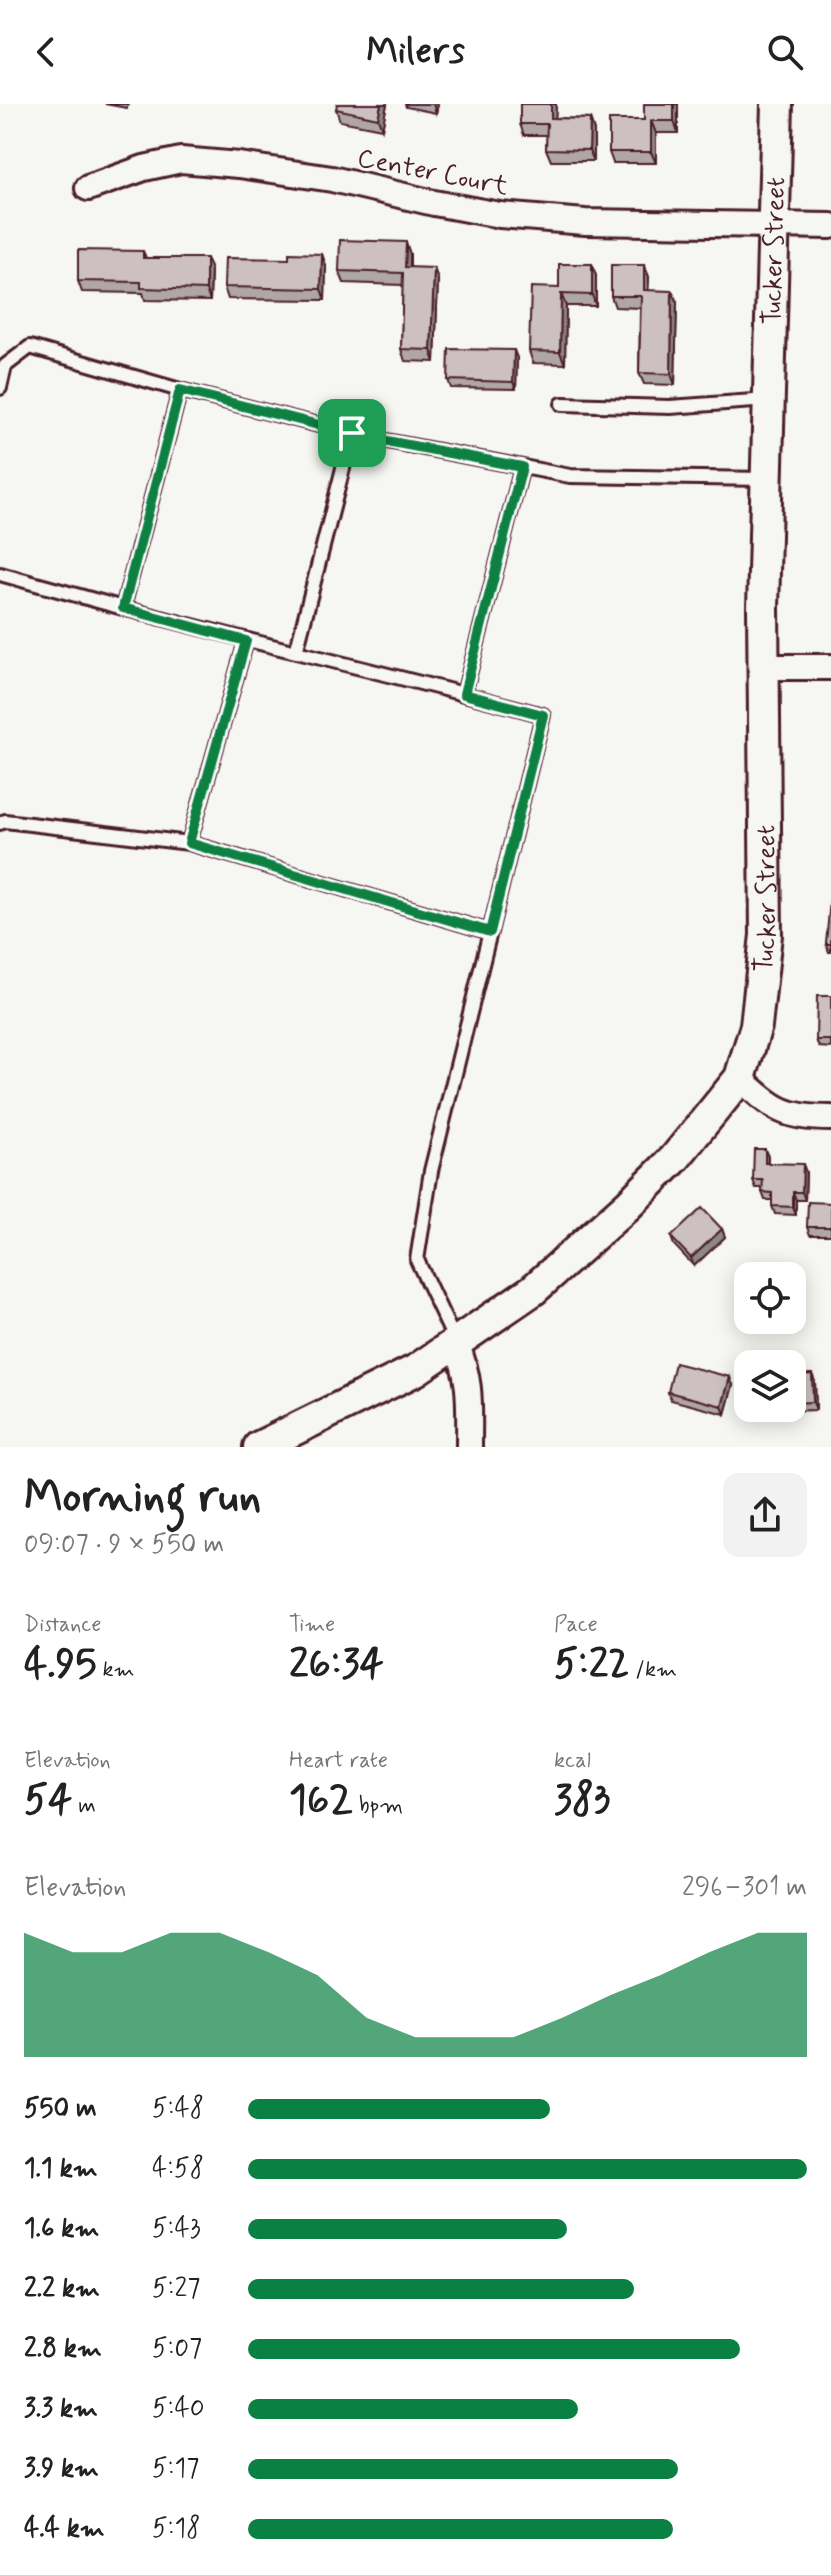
<!DOCTYPE html>
<meta charset="utf-8">
<style>
:root{--surface:#fff;--page:#f2f2f2;--text:#222;--muted:#767676;--accent:#0b8043}
body{margin:0;font-family:Mynerve,sans-serif;background:var(--page);color:var(--text);height:100vh;display:flex;flex-direction:column;font-size:30px;white-space:nowrap}
*{box-sizing:border-box;margin:0}
p{font-size:26px;color:var(--muted)}
.icon{flex:none;width:44px;height:44px;fill:none;stroke:currentColor;stroke-width:2;stroke-linecap:round;stroke-linejoin:round}
.map{position:relative;height:1343px;overflow:hidden}
.sheet{display:flex;flex-direction:column;background:var(--surface);flex:1}
.sheet>*{flex:none}
.buttons{position:absolute;left:734px;top:1158px;display:grid;gap:16px}
.buttons a{display:grid;place-items:center;width:72px;height:72px;border-radius:16px;background:var(--surface);box-shadow:0 4px 20px #0003;font-size:40px}
.pin{position:absolute;display:grid;place-items:center;width:68px;height:68px;color:#fff;margin:-34px;border-radius:16px;box-shadow:0 4px 12px #0006}
.round{display:grid;place-items:center;flex:none;width:84px;height:84px;border-radius:16px;background:var(--page)}
.head{display:flex;align-items:center;justify-content:space-between;height:136px;padding:0 24px}
h1{font-size:44px;font-weight:700;line-height:60px}
.metrics{display:grid;grid-template-columns:repeat(3,1fr);gap:12px;height:136px;padding:8px 24px}
.metrics div{display:grid;align-content:center}
.metrics b{font-size:40px;font-weight:700}
.metrics small{font-size:22px;font-weight:400}
.metrics p{font-size:22px}
.chart{height:224px;padding:16px 24px}
.chart p{display:flex;justify-content:space-between}
.chart svg{width:100%;height:144px;margin-top:8px;fill:var(--accent);opacity:.7}
ul{padding:0 24px;list-style:none;font-size:26px}
li{display:grid;grid-template-columns:128px 96px 1fr;align-items:center;height:60px}
li i{height:20px;border-radius:10px;background:var(--accent)}
header{display:flex;justify-content:space-between;align-items:center;height:104px;padding:0 24px;background:var(--surface);font-size:36px;font-weight:700}
.map>svg:first-child{display:block}
</style>
<header><svg class="icon" aria-label="back" viewBox="0 0 24 24"><path d="M15 5l-7 7 7 7"/></svg>Milers<svg class="icon" aria-label="search" viewBox="0 0 24 24"><circle cx="10" cy="10" r="6"/><path d="M15 15l6 6"/></svg></header>
<div class="map">
<svg width="831" height="1343" viewBox="0 0 831 1343">
<rect width="100%" height="100%" fill="#f6f6f2"/>
<filter id="ink" filterUnits="userSpaceOnUse"><feTurbulence type="fractalNoise" baseFrequency=".0125" numOctaves="2"/><feDisplacementMap in="SourceGraphic" scale="16" xChannelSelector="R" yChannelSelector="G"/><feConvolveMatrix kernelMatrix="1 2 1 2 8 2 1 2 1" color-interpolation-filters="sRGB"/></filter>
<g filter="url(#ink)">
<g fill="none" stroke-linecap="round" stroke-linejoin="round">
<g stroke="#4a1f2b" stroke-width="18">
<path id="service" d="M0,284L5,262L30,243L180,286
M562,300L670,303L768,296
M0,470L123,504
M246,537L189,739L490,828L543,611C403,573 263,541 123,504L180,286L366,333L570,372L766,375
M296,548L352,329
M464,590L522,363
M0,719L5,717L189,739
M456,1239L417,1156L431,1067L490,828"/>
</g>
<g stroke="#4a1f2b" stroke-width="30">
<path id="minor" d="M88,84L144,64L181,56L239,61L332,75L434,99L500,111L585,118L831,122
M764,563H831
M740,974C774,1005 784,1014 831,1014
M456,1239C472,1278 469,1301 469,1343"/>
</g>
<g stroke="#4a1f2b" stroke-width="36">
<g id="tertiary">
<path id="s1" d="M259,1343L416,1266L533,1186L628,1101L675,1054L740,974L756,922L766,831L763,504L777,0"/>
</g>
</g>
<use href="#service" stroke="#f6f6f2" stroke-width="12"/>
<use href="#minor" stroke="#f6f6f2" stroke-width="24"/>
<use href="#tertiary" stroke="#f6f6f2" stroke-width="30"/>
</g>
<path fill="#afa6a5" stroke="#4a1f2b" stroke-width="2" d="M105,0H128L127,4Z
M387,0L382,25L340,17L336,5Z
M405,0H438L436,9L406,3Z
M520,0H556L555,14L590,15L594,27V57H551L546,45L547,31H524L520,20Z
M678,0V29H656V59H613L609,48L644,16Z
M143,147L146,154L211,166L210,197L145,196L143,189L82,188L78,177Z
M322,150L326,162L325,196L228,195L224,183L289,155Z
M410,150V163L438,175L435,258L405,257L401,245L403,181L344,179L339,167Z
M592,160L596,172V202H566L565,260L533,259L529,247L559,184Z
M644,161L649,173L648,186L677,198L675,281L644,280L639,269L640,204L615,203L611,192Z
M517,254L516,285L451,284L448,276Z
M831,796V848H829L826,840Z
M831,892V944L819,943L816,936Z
M768,1053V1059L806,1068L805,1096H796V1111L775,1110L772,1102V1096H765L762,1088V1084H756L753,1076Z
M831,1099V1131H810L807,1123Z
M722,1125L725,1133L694,1162L674,1141L671,1133Z
M792,1264L802,1271L812,1270L815,1278L816,1306L760,1308L759,1304H792Z
M733,1281L725,1310L671,1296L668,1288Z"/>
<path fill="#8f8786" stroke="#4a1f2b" stroke-width="2" d="M381,0H387L382,25L378,14Z
M433,0H438L436,9Z
M551,0H556L555,25L551,14Z
M674,0H678V29L674,17Z
M590,15L594,27V57L589,46Z
M651,17L656,29V59L651,48Z
M406,138L410,150V175L405,163Z
M322,150L326,162L325,196L321,185Z
M206,154L211,166L210,197L206,186Z
M592,160L596,172V202L592,191Z
M644,161L649,173L648,197L644,186Z
M434,164L438,175L435,258L431,246Z
M672,187L677,198L675,281L671,270Z
M561,190L566,202L565,260L560,248Z
M514,246L517,254L516,285L513,278Z
M765,1045L768,1053L767,1067L765,1059Z
M803,1060L806,1068L805,1096L802,1088Z
M793,1088L796,1096V1111L793,1103Z
M722,1125L725,1133L694,1162L691,1154Z
M812,1270L815,1278L816,1306L813,1298Z
M730,1273L733,1281L725,1310L722,1302Z"/>
<path fill="#ccc1c0" stroke="#4a1f2b" stroke-width="2" d="M337,0H381L378,14L336,5Z
M520,0H551V14L590,15L589,46L546,45L547,20H520Z
M644,0H674V17H651V48H609V16H644Z
M340,136L406,138L405,163L434,164L431,246L401,245L403,169L339,167Z
M78,146L143,147V154H206V186L141,184V178L78,177Z
M289,149L322,150L321,185L224,183L225,154L289,155Z
M559,160H592V191L561,190L560,248L529,247L531,183L559,184Z
M611,161H644V186L672,187L671,270L639,269L641,192H611Z
M449,245L514,246L513,278L448,276Z
M830,796H831V840H826Z
M817,892H831V936H816Z
M754,1045H765V1059L803,1060L802,1088H793V1103L772,1102V1089L762,1088L763,1076H753Z
M808,1098L831,1099V1123H807Z
M702,1104L722,1125L691,1154L671,1133Z
M675,1259L730,1273L722,1302L668,1288Z
M792,1264H799L800,1271L812,1270L813,1298L792,1299Z"/>
</g>
<g fill="none" stroke-linecap="round" stroke-linejoin="round" filter="url(#ink)">
<g stroke="#fff" stroke-width="16">
<path id="route" d="M180,286L366,333L522,363L464,590L543,611L490,828L189,739L246,537L123,504Z"/>
</g>
<use href="#route" stroke="#0b8043" stroke-width="10"/>
</g>
<g text-anchor="middle" stroke-width="6" stroke-linejoin="round" paint-order="stroke">
<g font-size="26" fill="#4a1f2b" stroke="#f6f6f2">
<text transform="translate(433 67) rotate(11)" y="9">Center Court</text>
<text dy="9" stroke="none"><textPath href="#s1" startOffset="1444">Tucker Street</textPath></text>
<text dy="9" stroke="none"><textPath href="#s1" startOffset="796">Tucker Street</textPath></text>
</g>
</g>
</svg>
<div class="buttons">
<a><svg class="icon" aria-label="locate" viewBox="0 0 24 24"><circle cx="12" cy="12" r="6"/><path d="M12 2v4M12 18v4M2 12h4M18 12h4"/></svg></a>
<a><svg class="icon" aria-label="layers" viewBox="0 0 24 24"><path d="M12 4l9 5-9 5-9-5zM3 14l9 5 9-5"/></svg></a>
</div>
<div class="pin" style="left:352px;top:329px;background:#1e9e55"><svg class="icon" aria-label="arrive" viewBox="0 0 24 24"><path d="M6 21V4h12l-3 4 3 4H6"/></svg></div>
</div>
<section class="sheet">
<div class="head"><div><h1>Morning run</h1><p>09:07 · 9 × 550 m</p></div><a class="round"><svg class="icon" aria-label="share" viewBox="0 0 24 24"><path d="M12 15V3M7 8l5-5 5 5M5 13v7h14v-7"/></svg></a></div>
<div class="metrics">
<div><p>Distance</p><b>4.95<small> km</small></b></div>
<div><p>Time</p><b>26:34</b></div>
<div><p>Pace</p><b>5:22<small> /km</small></b></div>
</div>
<div class="metrics">
<div><p>Elevation</p><b>54<small> m</small></b></div>
<div><p>Heart rate</p><b>162<small> bpm</small></b></div>
<div><p>kcal</p><b>383</b></div>
</div>
<div class="chart"><p><span>Elevation</span>296–301 m</p>
<svg viewBox="0 0 160 44" preserveAspectRatio="none"><path d="M0 44V6L10 12L20 12L30 6L40 6L50 12L60 19L70 32L80 38L90 38L100 38L110 32L120 25L130 19L140 12L150 6L160 6V44z"/></svg>
</div>
<ul>
<li><b>550 m</b>5:48<i style="width:54%"></i></li>
<li><b>1.1 km</b>4:58<i style="width:100%"></i></li>
<li><b>1.6 km</b>5:43<i style="width:57%"></i></li>
<li><b>2.2 km</b>5:27<i style="width:69%"></i></li>
<li><b>2.8 km</b>5:07<i style="width:88%"></i></li>
<li><b>3.3 km</b>5:40<i style="width:59%"></i></li>
<li><b>3.9 km</b>5:17<i style="width:77%"></i></li>
<li><b>4.4 km</b>5:18<i style="width:76%"></i></li>
</ul>
</section>
